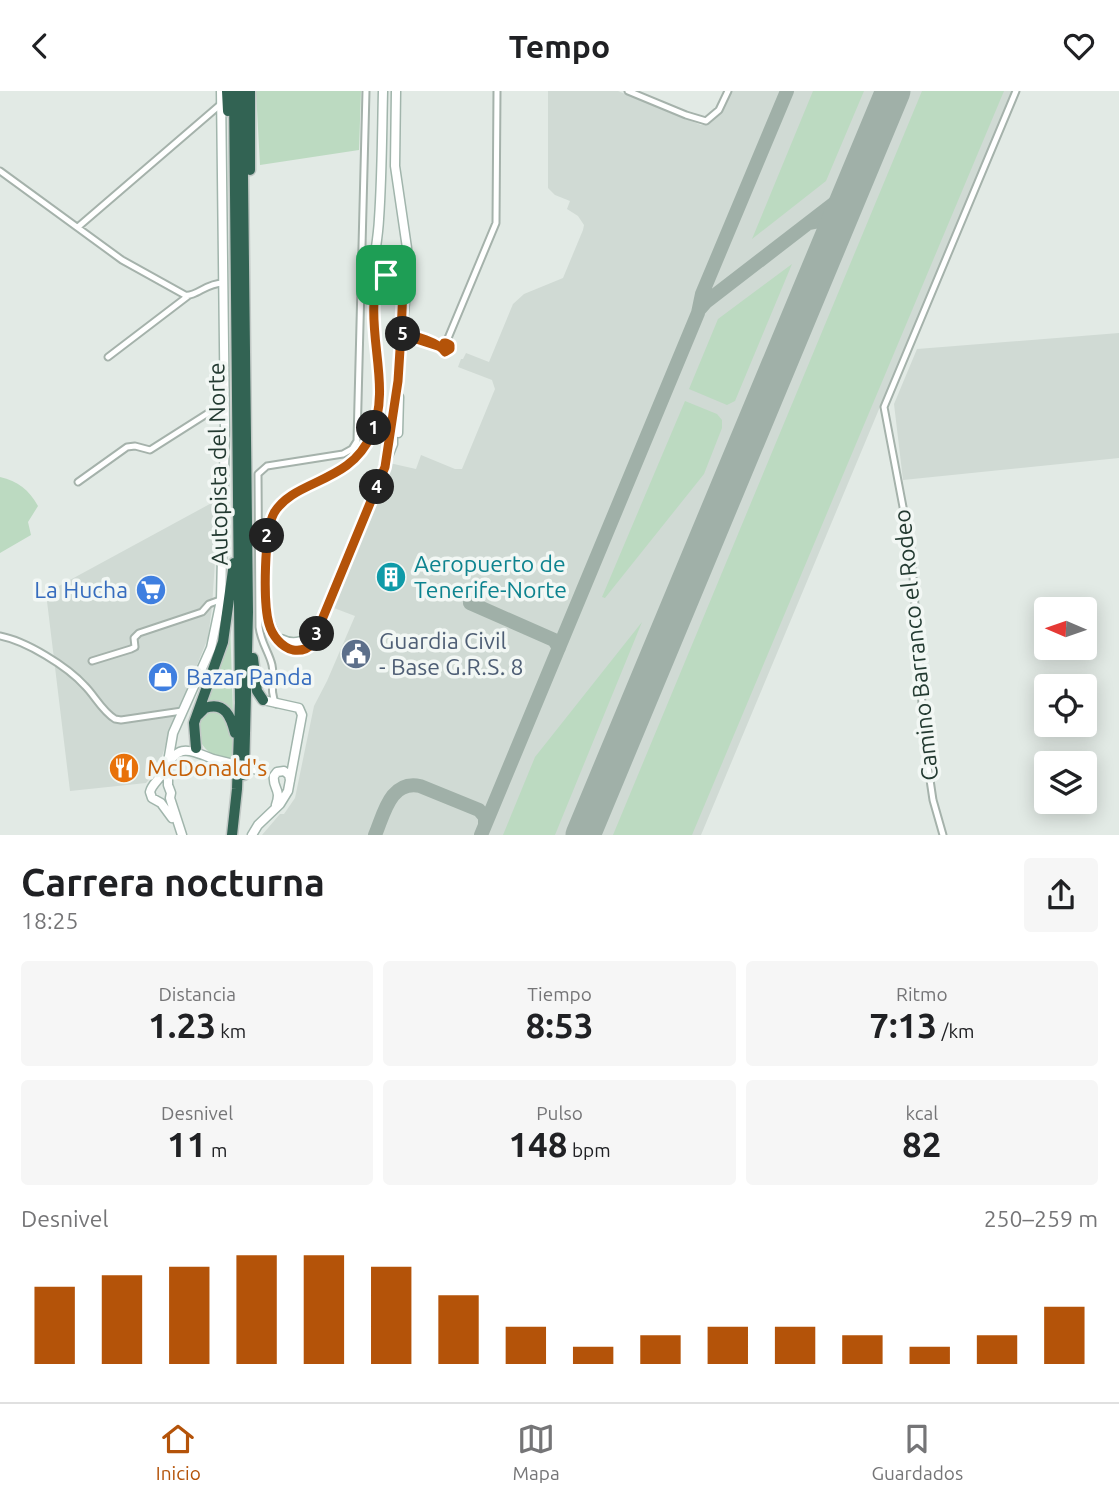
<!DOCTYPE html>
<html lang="es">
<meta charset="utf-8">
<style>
:root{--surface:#fff;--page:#f6f6f6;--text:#202124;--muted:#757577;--line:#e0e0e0;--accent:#b45309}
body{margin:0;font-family:Ubuntu,sans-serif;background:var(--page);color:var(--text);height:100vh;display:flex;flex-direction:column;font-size:26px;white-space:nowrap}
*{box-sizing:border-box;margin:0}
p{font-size:23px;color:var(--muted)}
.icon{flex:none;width:38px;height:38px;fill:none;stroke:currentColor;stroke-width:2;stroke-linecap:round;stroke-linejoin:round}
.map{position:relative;height:744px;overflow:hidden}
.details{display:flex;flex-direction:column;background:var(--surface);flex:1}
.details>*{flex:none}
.needle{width:46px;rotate:272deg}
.controls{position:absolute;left:1034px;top:506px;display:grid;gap:14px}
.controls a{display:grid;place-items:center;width:63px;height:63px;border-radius:7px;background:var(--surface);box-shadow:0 4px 18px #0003;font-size:35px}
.pin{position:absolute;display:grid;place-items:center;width:60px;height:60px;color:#fff;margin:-30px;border-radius:14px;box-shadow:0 4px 10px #0006}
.km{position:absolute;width:35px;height:35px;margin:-18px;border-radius:50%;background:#222;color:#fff;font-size:19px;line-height:35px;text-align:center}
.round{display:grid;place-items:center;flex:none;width:74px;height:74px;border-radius:7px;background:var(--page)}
.headline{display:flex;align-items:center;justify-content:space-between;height:119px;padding:0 21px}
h1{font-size:38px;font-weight:600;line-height:52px}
.metrics{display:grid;grid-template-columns:repeat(3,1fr);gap:10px;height:119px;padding:7px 21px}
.metrics div{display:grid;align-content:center;border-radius:7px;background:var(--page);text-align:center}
.metrics b{font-size:35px;font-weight:600}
.metrics small{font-size:19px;font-weight:400}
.metrics p{font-size:19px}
.chart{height:196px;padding:14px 21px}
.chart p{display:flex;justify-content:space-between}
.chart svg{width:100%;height:126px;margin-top:7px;stroke:var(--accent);stroke-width:6}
header{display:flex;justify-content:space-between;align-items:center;height:91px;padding:0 21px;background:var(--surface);font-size:32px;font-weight:600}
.menu{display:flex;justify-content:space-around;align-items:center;height:98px;border-top:2px solid var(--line);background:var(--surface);font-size:19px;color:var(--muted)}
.menu a{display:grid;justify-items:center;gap:4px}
.menu .current{color:var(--accent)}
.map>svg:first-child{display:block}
</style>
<header><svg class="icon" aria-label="back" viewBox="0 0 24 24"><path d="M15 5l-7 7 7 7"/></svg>Tempo<svg class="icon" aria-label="heart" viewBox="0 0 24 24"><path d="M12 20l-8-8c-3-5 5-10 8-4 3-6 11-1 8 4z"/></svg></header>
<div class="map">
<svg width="1119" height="744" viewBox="0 0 1119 744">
<rect width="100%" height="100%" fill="#e2eae5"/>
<path fill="#d0dad4" d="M548,0H618L701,34L707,33L723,20L730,0H1012L701,744H262L280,723H284L295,707L314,615L327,590L355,525L326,514L385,371L416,378L421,364L455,378H462L495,298L492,289L458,276L461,268H463L466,262L489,271L513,213L524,203L563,187L583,139L584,134L578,125L567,118L570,110L555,104L548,97Z
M1119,242V367L903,389L894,313L917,258Z
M219,408L212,516L208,547L170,640L158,678L146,692L70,700L46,502Z"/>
<path fill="#bcdac1" d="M256,0H361L359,59L260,74Z
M813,0H864L826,90L752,148Z
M922,0H1004L692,744H613Z
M792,173L735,310L727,314L689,298L718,228Z
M685,310L717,323L722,329V337L704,383L605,507L602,506Z
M0,386C18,390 29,399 38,415L28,431L31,444L0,462Z
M230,531L233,623C223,610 216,612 201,616Z
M642,531L555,744H503L535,666Z
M215,618C234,627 232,652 235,671C225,668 215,667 208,660C192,646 196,625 215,618Z"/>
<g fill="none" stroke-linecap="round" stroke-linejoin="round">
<path stroke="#a0b0a8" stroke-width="14" d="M810,132L820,130L828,135L831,144L830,151
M699,219L706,211L837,110L856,84L864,68
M470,512L554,549L559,557
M375,744C384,723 390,689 420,695L479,719L485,726V733
M481,744L698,222L702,203L787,0"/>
<path stroke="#a0b0a8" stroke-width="35" d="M583,744L893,0"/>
<g stroke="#a5b2ab" stroke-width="9">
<path id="minor" d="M628,0L686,24L706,30L719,19L728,0
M0,80L122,169L185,204C196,206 206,192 223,192
M78,136L221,13
M401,243L441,256
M441.5 256a4.5 4.5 0 1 1 9 0a4.5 4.5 0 1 1-9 0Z
M446,252L496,132L497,0
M108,266L188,205
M78,391L127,356L135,355L150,359L224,312
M0,545C26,550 67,575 85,595C95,605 102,620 115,628L121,629L182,620
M92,570L131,558L135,556L134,547L139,542L202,521L209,513L220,509
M276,613C269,600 275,587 272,574C269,561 261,552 259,536L258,383L267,375L343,363L352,358L357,350L366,0
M943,744L933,709L925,655L911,458L884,316L1016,0"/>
</g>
<g stroke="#a1b5ac" stroke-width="11">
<path id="secondary" d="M376,201L379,189L389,184L400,189L402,202
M398,342L399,306
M319,536L312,553C288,576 268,538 267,517C266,491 261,457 270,432C286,386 357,395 375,334C388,290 371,241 372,196C372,174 378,151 379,128C382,85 382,42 383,0
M317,540L393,353V330L408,181L407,157L395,75L396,0
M281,548C295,555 306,550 316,539
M274,685C272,697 282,698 276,714
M274,685L277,681L284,680L289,684L290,689
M172,727L161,712L152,707L150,701C152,693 158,690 162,683C178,654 183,656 213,668
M182,744L170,707L171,702L168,694V671L173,642L211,557L221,509L225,339L221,0
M252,744L258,734L280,713L288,700L302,624L299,617L263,609"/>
</g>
<g stroke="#c1c8c5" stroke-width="13">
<path id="motorway" d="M227,0L228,20
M242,0L248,521L244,684
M250,79V0
M253,567L257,600L263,609
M198,624L205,617C225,610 231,626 235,642
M196,657L194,632L223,551L234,472
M232,744L237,698L240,612L234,0"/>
</g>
<use href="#minor" stroke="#fff" stroke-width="5"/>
<use href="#secondary" stroke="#fff" stroke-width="8"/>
<use href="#motorway" stroke="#326353" stroke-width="10"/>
<g stroke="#a1b5ac" stroke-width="11" stroke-linecap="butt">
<path id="secondary-bridge" d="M213,668L262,680"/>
</g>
<use href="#secondary-bridge" stroke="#fff" stroke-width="8"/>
</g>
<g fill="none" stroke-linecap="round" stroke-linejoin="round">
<g stroke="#fff" stroke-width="14">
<path id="route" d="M386,184C376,189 374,201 374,212C371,255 390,302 371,344C350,393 294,388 274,422C264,441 263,512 269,533C272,544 281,556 293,559C301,560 307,559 312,553L385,376L398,290L401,243C415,244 438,251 445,261L450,258V254L446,252H444L442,256H441L401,243L403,197L396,186L386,184"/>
</g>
<use href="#route" stroke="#b45309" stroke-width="9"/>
</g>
<defs>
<g id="building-disc" transform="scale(1.575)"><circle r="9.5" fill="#0f9aa8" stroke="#f2f7f4"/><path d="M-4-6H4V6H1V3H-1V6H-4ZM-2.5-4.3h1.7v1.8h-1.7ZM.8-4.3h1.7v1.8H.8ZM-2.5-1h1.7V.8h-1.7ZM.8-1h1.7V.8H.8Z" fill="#fff"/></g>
<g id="supermarket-disc" transform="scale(1.575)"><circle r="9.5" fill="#3f7fe0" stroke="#f2f7f4"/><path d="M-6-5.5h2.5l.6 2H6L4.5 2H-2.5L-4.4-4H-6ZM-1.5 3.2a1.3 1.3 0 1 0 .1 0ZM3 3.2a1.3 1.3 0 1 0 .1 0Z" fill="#fff"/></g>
<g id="civic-disc" transform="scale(1.575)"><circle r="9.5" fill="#5c6f8a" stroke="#f2f7f4"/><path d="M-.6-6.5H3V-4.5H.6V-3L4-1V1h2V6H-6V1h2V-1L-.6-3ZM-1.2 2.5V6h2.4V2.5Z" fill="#fff"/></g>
<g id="shop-disc" transform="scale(1.575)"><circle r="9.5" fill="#3f7fe0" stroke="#f2f7f4"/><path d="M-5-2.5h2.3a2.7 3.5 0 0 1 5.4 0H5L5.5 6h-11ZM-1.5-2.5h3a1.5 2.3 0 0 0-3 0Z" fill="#fff"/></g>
<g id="restaurant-disc" transform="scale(1.575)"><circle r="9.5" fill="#e8710a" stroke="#f2f7f4"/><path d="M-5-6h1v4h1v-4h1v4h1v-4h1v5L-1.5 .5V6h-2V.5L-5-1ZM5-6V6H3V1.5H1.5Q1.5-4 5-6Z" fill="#fff"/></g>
</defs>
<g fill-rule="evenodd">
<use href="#building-disc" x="391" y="486"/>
<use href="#supermarket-disc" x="151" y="499"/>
<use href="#civic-disc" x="356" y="563"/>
<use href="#shop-disc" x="163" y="586"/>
<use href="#restaurant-disc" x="124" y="677"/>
</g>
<g text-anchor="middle" stroke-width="7" stroke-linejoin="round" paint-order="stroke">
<g font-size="23" fill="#233a31" stroke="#f2f7f4">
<text transform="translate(218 373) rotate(-91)" y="8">Autopista del Norte</text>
<text transform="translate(916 554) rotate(-96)" y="8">Camino Barranco el Rodeo</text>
</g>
<g font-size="23" fill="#0d838f" stroke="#f2f7f4" text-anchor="start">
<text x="414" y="481">Aeropuerto de<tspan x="414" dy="26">Tenerife-Norte</tspan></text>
</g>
<g font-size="23" fill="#366cbe" stroke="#f2f7f4" text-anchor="end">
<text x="128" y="507">La Hucha</text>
<text x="186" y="594" text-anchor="start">Bazar Panda</text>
</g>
<g font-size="23" fill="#4e5e75" stroke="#f2f7f4" text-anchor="start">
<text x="379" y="558">Guardia Civil<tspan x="379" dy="26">- Base G.R.S. 8</tspan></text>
</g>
<g font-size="23" fill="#c56008" stroke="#f2f7f4" text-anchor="start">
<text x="147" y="685">McDonald's</text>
</g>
</g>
</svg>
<div class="controls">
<a><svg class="needle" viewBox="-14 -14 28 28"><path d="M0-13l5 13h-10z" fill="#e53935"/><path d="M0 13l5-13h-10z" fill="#757577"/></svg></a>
<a><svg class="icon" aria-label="locate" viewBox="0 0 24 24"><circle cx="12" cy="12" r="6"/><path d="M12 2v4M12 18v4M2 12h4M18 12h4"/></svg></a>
<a><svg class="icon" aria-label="layers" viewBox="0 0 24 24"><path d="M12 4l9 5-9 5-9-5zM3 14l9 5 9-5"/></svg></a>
</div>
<div class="pin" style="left:386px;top:184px;background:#1e9e55"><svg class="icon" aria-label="arrive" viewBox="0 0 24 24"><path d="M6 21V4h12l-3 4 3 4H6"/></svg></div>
<b class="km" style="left:374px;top:337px">1</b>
<b class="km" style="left:267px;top:445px">2</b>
<b class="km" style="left:317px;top:543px">3</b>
<b class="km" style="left:377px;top:396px">4</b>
<b class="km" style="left:403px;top:243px">5</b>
</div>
<section class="details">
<div class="headline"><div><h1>Carrera nocturna</h1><p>18:25</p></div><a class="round"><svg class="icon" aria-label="share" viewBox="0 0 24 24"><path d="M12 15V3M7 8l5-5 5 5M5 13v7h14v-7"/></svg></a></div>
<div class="metrics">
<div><p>Distancia</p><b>1.23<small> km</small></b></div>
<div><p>Tiempo</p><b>8:53</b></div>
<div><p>Ritmo</p><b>7:13<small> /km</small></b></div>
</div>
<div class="metrics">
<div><p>Desnivel</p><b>11<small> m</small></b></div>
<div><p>Pulso</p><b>148<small> bpm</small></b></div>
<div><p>kcal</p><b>82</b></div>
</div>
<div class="chart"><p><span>Desnivel</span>250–259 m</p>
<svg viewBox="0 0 160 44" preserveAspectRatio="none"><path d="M5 44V17M15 44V13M25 44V10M35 44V6M45 44V6M55 44V10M65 44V20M75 44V31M85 44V38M95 44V34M105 44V31M115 44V31M125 44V34M135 44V38M145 44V34M155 44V24"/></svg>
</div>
</section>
<nav class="menu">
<a class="current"><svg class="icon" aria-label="home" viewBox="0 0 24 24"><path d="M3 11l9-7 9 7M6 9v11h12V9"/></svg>Inicio</a>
<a><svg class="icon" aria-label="map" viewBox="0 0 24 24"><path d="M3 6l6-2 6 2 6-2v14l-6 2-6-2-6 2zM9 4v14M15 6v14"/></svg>Mapa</a>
<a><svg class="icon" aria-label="saved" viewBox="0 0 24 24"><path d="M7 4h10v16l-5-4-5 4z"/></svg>Guardados</a>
</nav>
